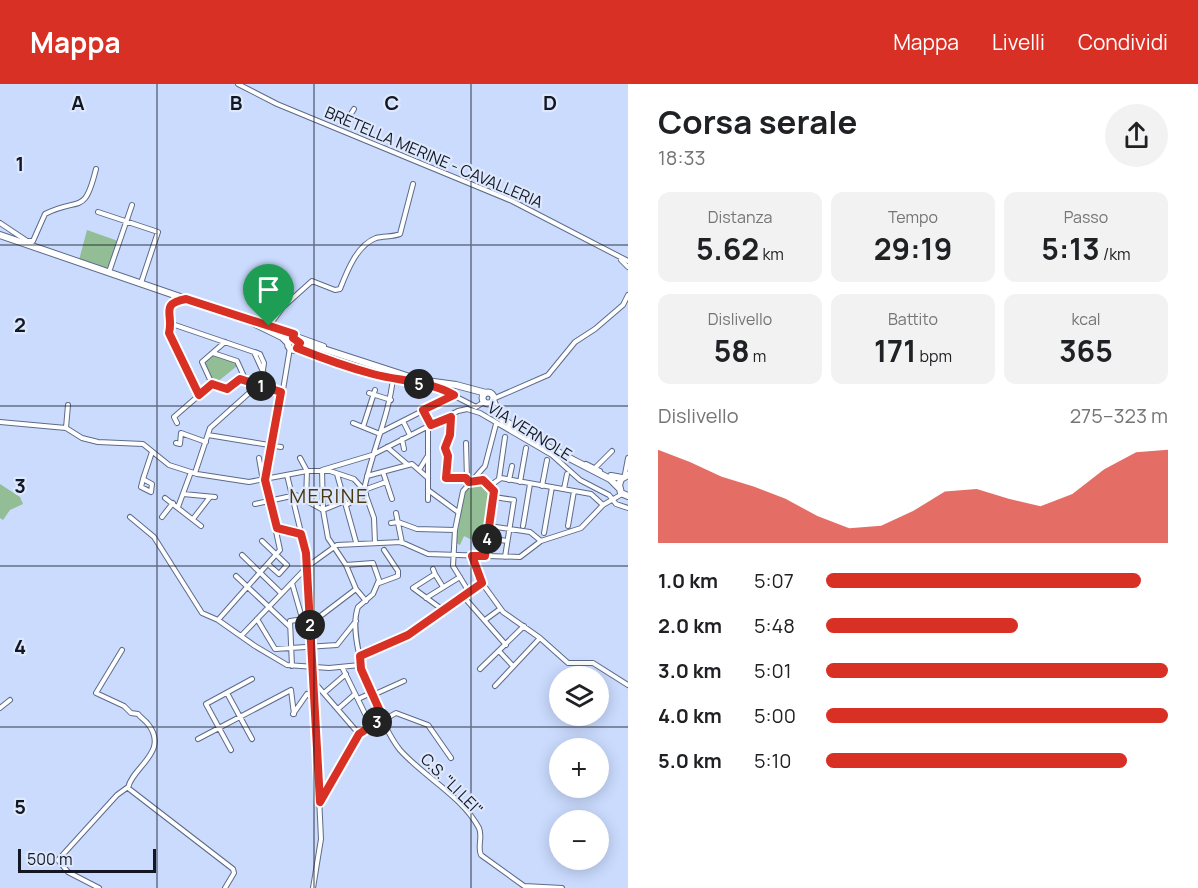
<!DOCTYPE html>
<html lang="it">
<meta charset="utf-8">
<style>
:root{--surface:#fff;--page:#f2f2f2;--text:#202124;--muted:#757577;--accent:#d93025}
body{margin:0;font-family:Manrope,sans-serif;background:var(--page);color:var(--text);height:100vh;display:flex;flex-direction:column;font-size:22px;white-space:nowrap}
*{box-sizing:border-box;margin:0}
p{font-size:20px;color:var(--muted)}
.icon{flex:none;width:33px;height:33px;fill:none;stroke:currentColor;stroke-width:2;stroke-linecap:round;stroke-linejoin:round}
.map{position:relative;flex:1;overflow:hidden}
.side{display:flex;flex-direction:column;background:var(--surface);width:570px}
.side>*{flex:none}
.buttons{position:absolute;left:549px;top:582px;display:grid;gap:12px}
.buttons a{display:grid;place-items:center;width:60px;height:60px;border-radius:50%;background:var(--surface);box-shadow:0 3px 15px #0003;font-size:30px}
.scale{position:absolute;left:18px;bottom:15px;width:138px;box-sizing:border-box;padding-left:6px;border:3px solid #121723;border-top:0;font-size:16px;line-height:21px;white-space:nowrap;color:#121723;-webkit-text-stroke:4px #dee8fd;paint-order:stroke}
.pin{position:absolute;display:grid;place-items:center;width:51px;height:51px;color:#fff;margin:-62px -26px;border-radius:50% 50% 50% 0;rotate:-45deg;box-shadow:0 0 6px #0007}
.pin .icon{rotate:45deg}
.km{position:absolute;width:30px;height:30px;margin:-15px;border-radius:50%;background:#222;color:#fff;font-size:16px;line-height:30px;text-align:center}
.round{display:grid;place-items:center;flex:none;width:63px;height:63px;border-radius:32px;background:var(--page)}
.headline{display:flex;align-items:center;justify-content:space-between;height:102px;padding:0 30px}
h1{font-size:33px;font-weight:700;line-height:45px}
.metrics{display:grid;grid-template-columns:repeat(3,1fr);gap:9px;height:102px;padding:6px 30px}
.metrics div{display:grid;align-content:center;border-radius:12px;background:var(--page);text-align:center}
.metrics b{font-size:30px;font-weight:700}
.metrics small{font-size:16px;font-weight:400}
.metrics p{font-size:16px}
.chart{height:168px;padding:12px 30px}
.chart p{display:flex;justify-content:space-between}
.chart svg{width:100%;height:108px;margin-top:6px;fill:var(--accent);opacity:.7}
ul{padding:0 30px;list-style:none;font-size:20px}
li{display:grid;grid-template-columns:96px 72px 1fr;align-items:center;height:45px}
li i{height:15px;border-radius:8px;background:var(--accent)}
header{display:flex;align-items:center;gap:36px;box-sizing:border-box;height:84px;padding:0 30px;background:var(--accent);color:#fff}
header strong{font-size:28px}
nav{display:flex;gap:33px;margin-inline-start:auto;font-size:21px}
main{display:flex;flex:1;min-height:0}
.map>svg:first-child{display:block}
</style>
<header>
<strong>Mappa</strong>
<nav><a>Mappa</a><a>Livelli</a><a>Condividi</a></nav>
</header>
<main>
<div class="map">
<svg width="628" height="804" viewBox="0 0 628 804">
<rect width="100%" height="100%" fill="#cadbfe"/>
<path fill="#93bd94" d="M87,146L118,157L109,186L79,176Z
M214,271L236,278L237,282L216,299L213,298L204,279Z
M474,397L484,398L492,407L486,449L474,457L464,452L460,461L456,459L464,408Z
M0,400L20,413L23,420L10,426L3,436L0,434Z"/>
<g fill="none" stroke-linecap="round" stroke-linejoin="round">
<g stroke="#5d6b89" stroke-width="6">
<path id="minor" d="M238,0L277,20L512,117L628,177
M346,38L354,25
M98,128L158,148L141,199
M0,139L27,157V160
M27,157H33L45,130C80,112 84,133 96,85
M621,176L628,183
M109,188L132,121
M253,236L269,242L283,223L312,197L335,206L340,205C347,187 357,161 376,154C384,152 393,153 400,150L413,100
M172,240L254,268L271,305
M172,240L170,250L199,311
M172,240C169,227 167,217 184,215
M269,242L324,262
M225,258L202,278L212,300L227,305L240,295L281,308
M297,264L374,290L393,294
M255,268L260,270L264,279L263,286
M213,269L237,277L246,297
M369,309L391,316
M493,315L548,291L575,258L595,245L623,221L628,211
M423,326L431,341
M450,331L451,348L445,364L448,372L446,394H466
M403,337L410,351
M507,337L521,346
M0,338L66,344L82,354L98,358L143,360L169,381L197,390L249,398L307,387H330L354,395L364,406L374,434L375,459
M177,339L174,333L212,300
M353,339L380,350
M363,343L375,306
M66,344L68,321
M381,348L454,311
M208,351L281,363
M402,355L404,365
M176,359L180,360L181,349L206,358
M466,359L467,395
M387,363L408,381
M259,374L263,397
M300,374L307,387L306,417
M586,380L600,387
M596,383L612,367
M419,386L427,373
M383,388L392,415
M195,389L210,344L258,301
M337,390L356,458
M625,390L628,374
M287,391L306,469L312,563L321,755L313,804
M367,392L412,380L428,394
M143,395L141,403L151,408L152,400L143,395L152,368
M268,395L290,264
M499,395L505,353
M472,396H483L494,407L485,472
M509,396L512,382
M386,398L364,406C372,367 389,332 393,294L437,303L476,323L484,318
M520,398L526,364
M491,401L501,394L591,410L603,421
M542,402L547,376
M564,405L567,390
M428,406L458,428
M183,410L215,413
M494,413L514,416L505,473
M165,414L201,442
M428,416V342
M255,420L296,411L323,426L345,417
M346,421L366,410
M178,423L191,388
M396,429L402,459
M130,433L154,453L202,529L218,536L255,562L287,581L329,584L360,581
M162,433L173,419
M193,435L210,413
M391,439L398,438L417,445L455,446
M489,442L530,448L541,457
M523,442L530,400
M568,442L574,407
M277,444L301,450
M544,449L552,403
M487,454L507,457
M262,457L287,481L279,490L269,481
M242,471L281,509
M346,481L373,479L379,496L373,510L358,523C346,555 379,640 400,666C424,693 462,712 479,744C483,753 477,763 481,771L524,802L562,804
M433,485L435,490L413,504L443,526
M435,490L443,503
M236,492L290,543
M292,499L302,534
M379,499L398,492V487L384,466
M482,499L503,528L540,554L495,602
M469,508L453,482L455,446L463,407L485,382L496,340
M463,512L506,561
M426,514L460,493
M366,517L356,505L346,481L328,454L323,426L322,386L372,371L458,327L467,325L480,329L552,371L580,396L609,411L616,420L628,424
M257,535L275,565L337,561L356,537
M218,536L280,466L265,396
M485,536L500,525
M290,537L292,582
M290,537L311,534
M310,540L356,505
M241,552L308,482L337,461L401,458L428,470L520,473L541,457L581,444L603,421L622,410
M540,554L568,579H593L628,601
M122,566L96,609L124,622L131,629L138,630C141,634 145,636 148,640C170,668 132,683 128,704L233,785L234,789L225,804
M499,567L512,581
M360,572L408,551L482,499L472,472
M342,583L371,642
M480,585L524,542
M314,598L359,650
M227,609L252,655
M324,609L346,590
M373,611L404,597
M358,615L371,609
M0,624L10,616
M338,625L355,610
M293,630L307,610L313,614
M198,655L291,606L294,630
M231,666L206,620L252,595
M320,717L359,650L396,629L428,641L451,674
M99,804L68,788L58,776L117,711L128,703"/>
</g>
<g stroke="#5d6b89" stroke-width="8">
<path id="major" d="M0,151L247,236L282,253L288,259
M288 260a6 6 0 1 1 12 0a6 6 0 1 1-12 0Z
M299,257L419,296L456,301L486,309
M482.5 314a5.5 5.5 0 1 1 11 0a5.5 5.5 0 1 1-11 0Z
M493,316L501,335L509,343L610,395L619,404
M628,391L621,395L619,401L621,409L628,412
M611,392L622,394"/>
</g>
<use href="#minor" stroke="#fff" stroke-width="4"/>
<use href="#major" stroke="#fff" stroke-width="6"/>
</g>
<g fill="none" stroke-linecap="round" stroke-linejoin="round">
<g stroke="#fff" stroke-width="12">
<path id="route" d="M186,215L294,250L293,254L300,259L297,264C322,274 347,283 373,290C399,297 429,297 454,311L423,326L431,341L451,333L450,351L445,364L448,372L446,394H466L469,398L483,396L494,407L485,472H472L482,499L408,551L360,572L361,585L383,634L359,650L320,718L306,469L301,450L277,444L265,396L281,308L240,295L227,305L212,300L199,311L169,249C174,230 159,220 186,215Z"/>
</g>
<use href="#route" stroke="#d93025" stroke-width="8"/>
</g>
<path fill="none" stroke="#121723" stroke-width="1.5" stroke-opacity="0.55" d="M157,0V804M314,0V804M471,0V804M0,161H628M0,322H628M0,482H628M0,643H628"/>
<g text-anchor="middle" stroke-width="4.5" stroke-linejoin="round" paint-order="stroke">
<g font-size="16" fill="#121723" stroke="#dee8fd">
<text transform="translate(434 73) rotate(23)" y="6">BRETELLA MERINE - CAVALLERIA</text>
<text transform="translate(530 347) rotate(32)" y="6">VIA VERNOLE</text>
<text transform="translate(452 700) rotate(45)" y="6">C.S. "LI LEI"</text>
</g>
<g font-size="20" letter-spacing="1.5" fill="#493811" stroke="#dee8fd">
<text x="329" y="419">MERINE</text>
</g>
</g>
<g font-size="20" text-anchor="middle" font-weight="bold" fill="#121723" stroke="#dee8fd" stroke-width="4.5" stroke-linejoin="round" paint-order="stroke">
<text x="78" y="26">A</text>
<text x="236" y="26">B</text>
<text x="392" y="26">C</text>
<text x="550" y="26">D</text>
<text x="20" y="87">1</text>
<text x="20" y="248">2</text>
<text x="20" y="409">3</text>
<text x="20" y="570">4</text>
<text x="20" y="730">5</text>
</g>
</svg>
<div class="buttons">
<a><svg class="icon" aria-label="layers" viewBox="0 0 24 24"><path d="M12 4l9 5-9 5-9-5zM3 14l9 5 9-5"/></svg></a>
<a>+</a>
<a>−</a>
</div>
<div class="scale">500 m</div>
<div class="pin" style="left:269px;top:242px;background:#1e9e55"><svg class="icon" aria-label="arrive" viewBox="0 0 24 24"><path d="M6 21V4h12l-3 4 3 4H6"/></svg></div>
<b class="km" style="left:261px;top:302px">1</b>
<b class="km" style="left:310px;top:541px">2</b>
<b class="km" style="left:377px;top:638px">3</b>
<b class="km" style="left:487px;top:455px">4</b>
<b class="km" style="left:419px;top:300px">5</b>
</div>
<section class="side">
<div class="headline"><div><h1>Corsa serale</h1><p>18:33</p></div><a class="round"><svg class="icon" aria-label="share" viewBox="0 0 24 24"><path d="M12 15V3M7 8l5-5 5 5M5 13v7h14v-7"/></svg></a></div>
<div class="metrics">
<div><p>Distanza</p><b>5.62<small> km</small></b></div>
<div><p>Tempo</p><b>29:19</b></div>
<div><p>Passo</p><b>5:13<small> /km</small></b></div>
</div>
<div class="metrics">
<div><p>Dislivello</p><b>58<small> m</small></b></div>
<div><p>Battito</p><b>171<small> bpm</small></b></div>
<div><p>kcal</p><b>365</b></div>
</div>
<div class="chart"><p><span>Dislivello</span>275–323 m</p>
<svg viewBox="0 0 160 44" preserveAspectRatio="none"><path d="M0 44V6L10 11L20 17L30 21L40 26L50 33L60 38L70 37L80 31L90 23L100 22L110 26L120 29L130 24L140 14L150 7L160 6V44z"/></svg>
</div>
<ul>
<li><b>1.0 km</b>5:07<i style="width:92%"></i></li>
<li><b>2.0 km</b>5:48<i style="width:56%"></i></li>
<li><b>3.0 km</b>5:01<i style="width:100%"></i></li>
<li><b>4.0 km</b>5:00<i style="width:100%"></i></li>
<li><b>5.0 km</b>5:10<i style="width:88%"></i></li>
</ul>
</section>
</main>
